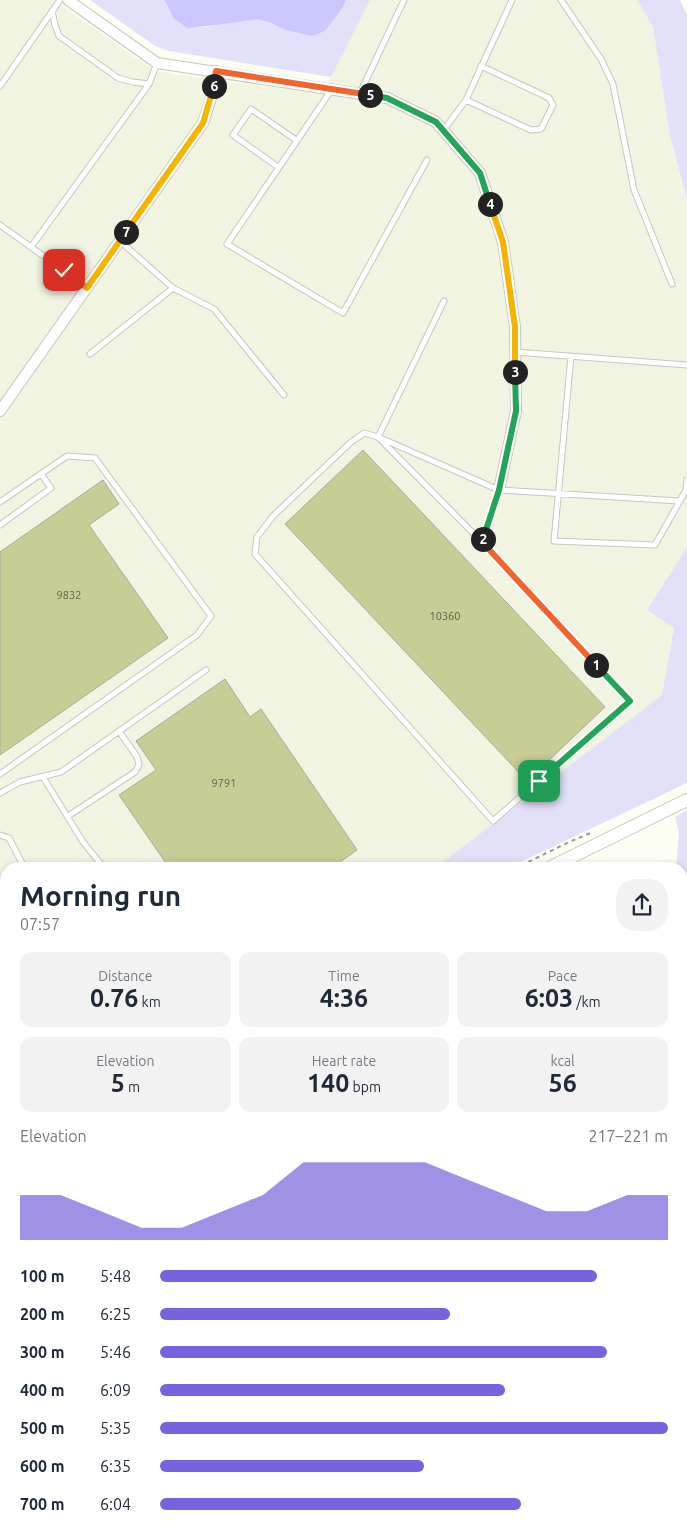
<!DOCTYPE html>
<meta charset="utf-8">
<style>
:root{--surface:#fff;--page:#f2f2f3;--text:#1f2937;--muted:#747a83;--accent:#7863de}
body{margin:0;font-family:Ubuntu,sans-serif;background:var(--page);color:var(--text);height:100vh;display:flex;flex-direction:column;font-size:19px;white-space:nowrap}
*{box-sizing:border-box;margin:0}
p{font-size:16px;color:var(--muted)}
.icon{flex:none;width:28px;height:28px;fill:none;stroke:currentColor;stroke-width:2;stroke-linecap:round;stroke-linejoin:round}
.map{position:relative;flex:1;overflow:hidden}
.details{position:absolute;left:0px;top:862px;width:688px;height:669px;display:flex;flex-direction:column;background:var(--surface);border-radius:20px 20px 0 0;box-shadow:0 2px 8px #0003}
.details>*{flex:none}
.pin{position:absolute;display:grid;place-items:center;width:42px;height:42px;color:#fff;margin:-21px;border-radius:10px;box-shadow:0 2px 8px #0006}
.km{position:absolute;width:25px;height:25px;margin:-12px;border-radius:50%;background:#222;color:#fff;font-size:14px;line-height:25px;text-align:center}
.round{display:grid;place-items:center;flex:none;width:52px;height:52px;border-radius:20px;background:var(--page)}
.overview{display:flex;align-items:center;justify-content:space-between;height:85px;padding:0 20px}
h1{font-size:28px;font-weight:700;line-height:38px}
.figures{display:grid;grid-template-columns:repeat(3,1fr);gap:8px;height:85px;padding:5px 20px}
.figures div{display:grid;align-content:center;border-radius:12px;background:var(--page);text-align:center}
.figures b{font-size:25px;font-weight:700}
.figures small{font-size:14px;font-weight:400}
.figures p{font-size:14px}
.chart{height:140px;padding:10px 20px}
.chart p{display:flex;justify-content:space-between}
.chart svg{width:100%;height:90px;margin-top:5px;fill:var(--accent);opacity:.7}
ul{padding:0 20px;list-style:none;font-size:16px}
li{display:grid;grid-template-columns:80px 60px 1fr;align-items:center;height:38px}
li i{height:12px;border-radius:6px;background:var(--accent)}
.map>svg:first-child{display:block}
</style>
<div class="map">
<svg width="687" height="1531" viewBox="0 0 687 1531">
<rect width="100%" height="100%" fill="#fcfdf3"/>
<path fill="#f2f4e2" d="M0,0H54L143,63L158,71L179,75L322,94L370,0H637L653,27L670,136L687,199V547L647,610L674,628L662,695L448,858L430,869H6V1138L0,1141Z
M135,1525H370L373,1531H123Z"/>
<path fill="#e2e1f9" d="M90,0H164C167,6 169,12 173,17C189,40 235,17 258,19C267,20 275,25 283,29L343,7L346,0H370L331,77L169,51L155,46Z
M637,0H680L687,15V199L670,136L653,27Z
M687,547V783L506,869H430L448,858L662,695L674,628L647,610Z
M687,810V1187L681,1165V869H676L679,833L675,817Z"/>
<path fill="#cac7fc" d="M164,0H346L343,7L325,31L312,36L283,29L269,22L257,19L217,25L187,28L174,19Z"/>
<path fill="#c8cd96" stroke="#a8a9a0" d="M363,450L605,707L527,781L285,524Z
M103,480L119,504L89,525L168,638L0,755V552Z
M225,679L250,717L261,709L357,850L330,869H170L119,795L156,770L136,741Z"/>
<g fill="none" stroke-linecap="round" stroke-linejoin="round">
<g stroke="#c6c7bd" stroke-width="7">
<path id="service" d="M561,0L601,59L613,84L634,190L672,284
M52,11L55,25L59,36L118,78L132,82L149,84
M0,86L60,0
M332,89L227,244L343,313L427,160
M360,93L404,0
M466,100L531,130L541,129L553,105L549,98L481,66
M443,131L466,100L512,0
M278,167L233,135L251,109L296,140
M0,225L87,287
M120,241L173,288L214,309L284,395
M31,247L149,84L157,63
M444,301L378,437L482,542
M515,352L687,365
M90,354L173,288
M571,356L554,541L655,545L686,490L687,480
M499,490L482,542L630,701L493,821L255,554L257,537L273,516L350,443L364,433L378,437L499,490L680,501
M0,502L67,456L95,458L211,616L197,635L0,774
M0,525L51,488L41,474
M43,777L83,842L105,869
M0,793L20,782L61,772L206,670
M68,816L135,772L139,765L137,757L119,731
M0,835L9,838L25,869
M0,1209L6,1206
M292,1525L295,1531
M180,1531L193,1525"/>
</g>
<g stroke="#c6c7bd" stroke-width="12">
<path id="minor" d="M68,0L157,63L387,98L436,122L480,173L503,242L515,327L516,411L499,490
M0,411L203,123L212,95L216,71
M0,1490L6,1501
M20,1525L23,1531"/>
</g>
<g stroke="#c6c7bd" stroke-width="14">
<path id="tertiary" d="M547,869L687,800
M0,1160L6,1157"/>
</g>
<path stroke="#969690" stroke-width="2" stroke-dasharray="4 4" stroke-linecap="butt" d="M514,869L569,842L593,832"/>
<use href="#service" stroke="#fff" stroke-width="5"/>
<use href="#minor" stroke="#fff" stroke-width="10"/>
<use href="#tertiary" stroke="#fff" stroke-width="12"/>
</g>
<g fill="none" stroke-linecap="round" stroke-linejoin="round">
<g stroke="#fff" stroke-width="10">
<path id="split-1" d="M539,781L630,701L596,665"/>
</g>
<g stroke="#fff" stroke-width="10">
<path id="split-2" d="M483,539L482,542L596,665"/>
</g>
<g stroke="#fff" stroke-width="10">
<path id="split-3" d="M483,539L499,490L516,411L515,372"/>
</g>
<g stroke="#fff" stroke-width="10">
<path id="split-4" d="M490,204L503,242L515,327V372"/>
</g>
<g stroke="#fff" stroke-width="10">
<path id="split-5" d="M370,95L387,98L436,122L480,173L490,204"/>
</g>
<g stroke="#fff" stroke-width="10">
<path id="split-6" d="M214,86L216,71L370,95"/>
</g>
<g stroke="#fff" stroke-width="10">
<path id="split-7" d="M126,232L203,123L214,86"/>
</g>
<g stroke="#fff" stroke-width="10">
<path id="split-8" d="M64,270L87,288L126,232"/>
</g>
<use href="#split-1" stroke="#22a559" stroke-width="6"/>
<use href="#split-2" stroke="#f0652b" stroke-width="6"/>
<use href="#split-3" stroke="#22a559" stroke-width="6"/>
<use href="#split-4" stroke="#f5b400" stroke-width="6"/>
<use href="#split-5" stroke="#22a559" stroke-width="6"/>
<use href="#split-6" stroke="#f0652b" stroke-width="6"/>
<use href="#split-7" stroke="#f5b400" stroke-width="6"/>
<use href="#split-8" stroke="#f5b400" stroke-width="6"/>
</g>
<g text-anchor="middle" stroke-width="4" stroke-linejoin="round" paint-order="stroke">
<g font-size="11" fill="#5e604f">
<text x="69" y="599">9832</text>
<text x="445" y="620">10360</text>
<text x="224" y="787">9791</text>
</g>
</g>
</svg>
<div class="pin" style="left:539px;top:781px;background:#1e9e55"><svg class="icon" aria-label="arrive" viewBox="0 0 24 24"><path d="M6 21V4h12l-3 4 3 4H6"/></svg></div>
<div class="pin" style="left:64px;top:270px;background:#d93025"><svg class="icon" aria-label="check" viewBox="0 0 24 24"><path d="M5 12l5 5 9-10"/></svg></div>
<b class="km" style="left:596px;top:665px">1</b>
<b class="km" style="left:483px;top:539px">2</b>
<b class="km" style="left:515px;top:372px">3</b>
<b class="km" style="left:490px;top:204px">4</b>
<b class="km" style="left:370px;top:95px">5</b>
<b class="km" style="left:214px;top:86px">6</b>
<b class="km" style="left:126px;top:232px">7</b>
<section class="details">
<div class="overview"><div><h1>Morning run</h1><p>07:57</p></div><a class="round"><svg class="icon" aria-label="share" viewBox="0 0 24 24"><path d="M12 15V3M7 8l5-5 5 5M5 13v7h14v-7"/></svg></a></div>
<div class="figures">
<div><p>Distance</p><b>0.76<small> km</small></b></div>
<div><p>Time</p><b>4:36</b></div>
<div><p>Pace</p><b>6:03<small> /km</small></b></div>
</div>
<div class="figures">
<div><p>Elevation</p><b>5<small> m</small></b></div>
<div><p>Heart rate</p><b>140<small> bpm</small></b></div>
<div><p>kcal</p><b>56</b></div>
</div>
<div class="chart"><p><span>Elevation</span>217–221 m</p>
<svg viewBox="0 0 160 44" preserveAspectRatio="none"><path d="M0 44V22L10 22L20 30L30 38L40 38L50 30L60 22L70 6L80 6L90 6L100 6L110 14L120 22L130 30L140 30L150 22L160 22V44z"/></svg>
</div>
<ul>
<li><b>100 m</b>5:48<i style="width:86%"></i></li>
<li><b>200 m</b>6:25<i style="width:57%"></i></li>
<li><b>300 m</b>5:46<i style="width:88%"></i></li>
<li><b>400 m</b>6:09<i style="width:68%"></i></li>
<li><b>500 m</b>5:35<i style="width:100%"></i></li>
<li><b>600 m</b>6:35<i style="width:52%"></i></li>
<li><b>700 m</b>6:04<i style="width:71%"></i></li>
</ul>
</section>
</div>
